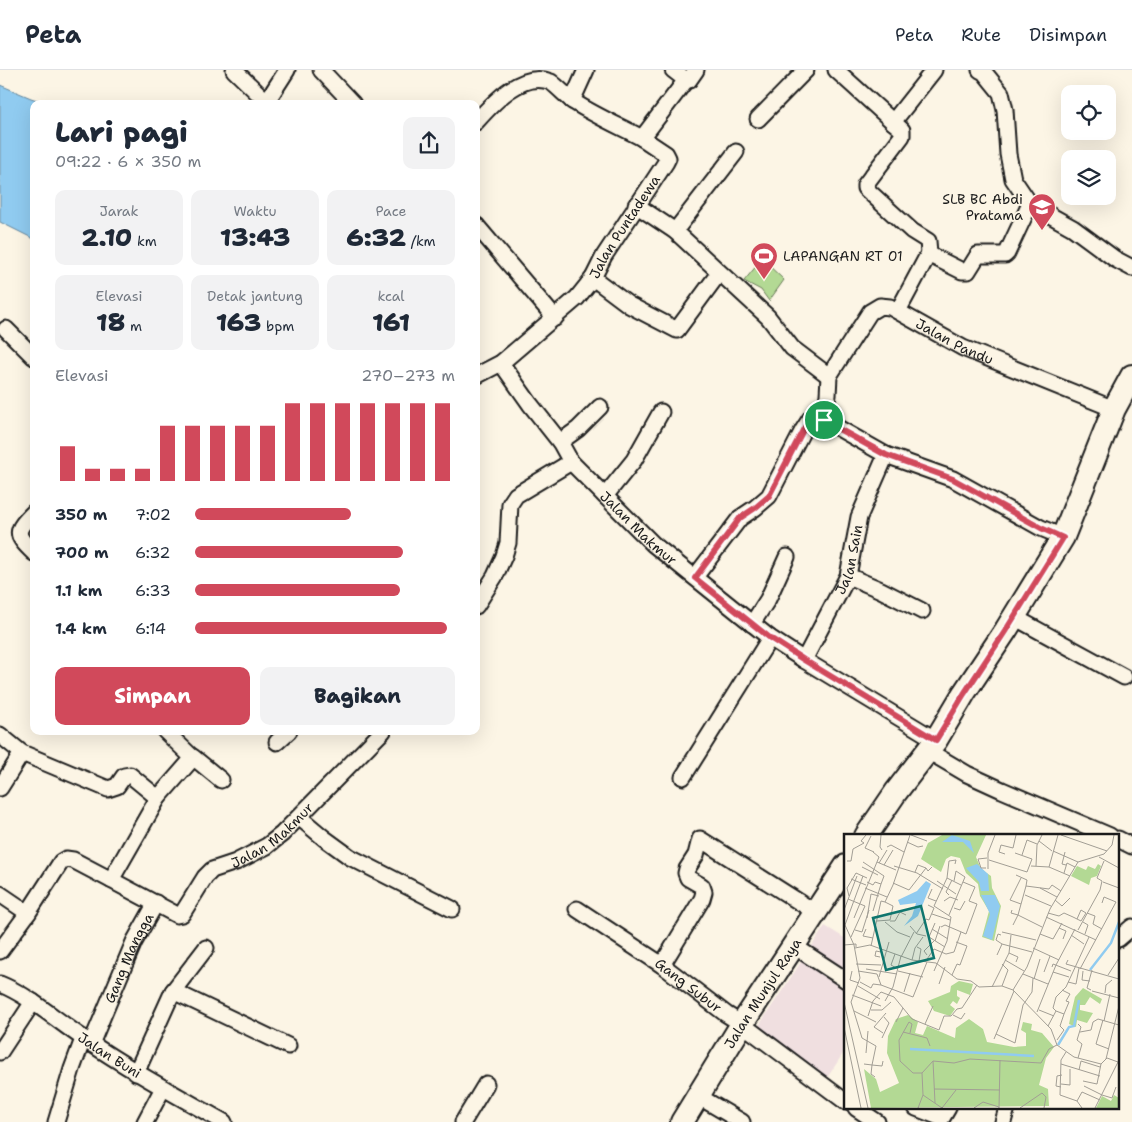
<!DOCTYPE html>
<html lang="id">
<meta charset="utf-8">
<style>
:root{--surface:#fff;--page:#f2f2f3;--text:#1f2937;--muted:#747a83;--line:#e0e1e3;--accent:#d1495b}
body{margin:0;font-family:"Shantell Sans",sans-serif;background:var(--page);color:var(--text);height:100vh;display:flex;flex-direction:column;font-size:19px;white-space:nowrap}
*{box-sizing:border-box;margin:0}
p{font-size:16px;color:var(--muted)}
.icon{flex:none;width:28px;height:28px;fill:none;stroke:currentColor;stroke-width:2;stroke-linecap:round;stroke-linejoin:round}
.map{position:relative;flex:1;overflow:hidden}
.side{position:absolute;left:30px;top:30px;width:450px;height:635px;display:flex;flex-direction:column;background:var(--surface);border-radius:10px;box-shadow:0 5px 20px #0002}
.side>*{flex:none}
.buttons{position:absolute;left:1061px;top:15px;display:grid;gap:10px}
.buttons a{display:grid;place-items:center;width:55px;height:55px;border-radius:10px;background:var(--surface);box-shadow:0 5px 20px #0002;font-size:25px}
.pin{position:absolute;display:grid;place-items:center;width:42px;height:42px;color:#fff;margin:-21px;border:2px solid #fff;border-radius:50%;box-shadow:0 1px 5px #0007}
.round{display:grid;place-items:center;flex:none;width:52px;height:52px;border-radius:10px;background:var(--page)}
.headline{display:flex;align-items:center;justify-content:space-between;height:85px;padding:0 25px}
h1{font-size:28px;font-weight:800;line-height:38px}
.stats{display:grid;grid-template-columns:repeat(3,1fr);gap:8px;height:85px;padding:5px 25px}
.stats div{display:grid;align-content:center;border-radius:10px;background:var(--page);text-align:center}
.stats b{font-size:25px;font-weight:800}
.stats small{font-size:14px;font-weight:400}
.stats p{font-size:14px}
.chart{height:140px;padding:10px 25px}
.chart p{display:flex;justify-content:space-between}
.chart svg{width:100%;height:90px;margin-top:5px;stroke:var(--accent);stroke-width:6}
.cta{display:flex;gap:10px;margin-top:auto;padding:10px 25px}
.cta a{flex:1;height:58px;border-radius:10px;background:var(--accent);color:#fff;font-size:20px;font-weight:800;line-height:58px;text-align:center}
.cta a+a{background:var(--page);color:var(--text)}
ul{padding:0 25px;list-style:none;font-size:16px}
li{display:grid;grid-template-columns:80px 60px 1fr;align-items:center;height:38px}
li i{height:12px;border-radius:6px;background:var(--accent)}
header{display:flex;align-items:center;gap:30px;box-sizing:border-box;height:70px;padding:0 25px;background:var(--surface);border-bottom:1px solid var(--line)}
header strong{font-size:24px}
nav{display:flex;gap:28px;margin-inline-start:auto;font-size:18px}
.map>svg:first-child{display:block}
</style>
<header>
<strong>Peta</strong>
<nav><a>Peta</a><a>Rute</a><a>Disimpan</a></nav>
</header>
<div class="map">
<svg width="1132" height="1052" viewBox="0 0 1132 1052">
<rect width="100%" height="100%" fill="#fcf5e5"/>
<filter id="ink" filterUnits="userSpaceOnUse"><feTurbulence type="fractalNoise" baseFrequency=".02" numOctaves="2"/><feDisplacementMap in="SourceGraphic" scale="10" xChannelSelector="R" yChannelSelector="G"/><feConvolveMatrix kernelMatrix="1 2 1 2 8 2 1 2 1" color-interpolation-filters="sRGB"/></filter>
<g filter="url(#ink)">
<path fill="#f0dfe0" d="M825,856L846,869V979L823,1014L752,966Z"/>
<path fill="#b3d994" stroke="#687a58" d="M762,189L784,210L769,231L761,220L744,211Z"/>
<path fill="#90cbf0" stroke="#62859b" d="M0,15L31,28L49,34H34V169L0,152Z"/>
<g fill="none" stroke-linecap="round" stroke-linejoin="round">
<g stroke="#1c1c1c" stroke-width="19">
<g id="street">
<path d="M234,0L264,29L269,28L287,0"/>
<path d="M321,0L353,34"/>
<path d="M673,0L686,10H689L696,0"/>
<path d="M836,0L902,60V66L865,115V118L912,161L928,171L929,183L932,186L962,201H968L978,185H1005L1007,183L1030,134"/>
<path d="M980,0L984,2L1001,23L1005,40L1008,84L1013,109L1030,134L1073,158L1115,189L1132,198"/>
<path d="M572,31L586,0"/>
<path d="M758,49L806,0"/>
<path d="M476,52C493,33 522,0 551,12C559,18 566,26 574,32C596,46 619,56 642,68L686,10"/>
<path d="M893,52L934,0"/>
<path d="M636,135L675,161L768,247L792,278L829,306"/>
<path d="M476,155L555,248"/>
<path d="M675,161L736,82"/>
<path d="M593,208L629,235L677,260L719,203"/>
<path d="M898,241L929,183"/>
<path d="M6,259L34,287"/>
<path id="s1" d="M501,293L530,334L560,372L571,392L653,474L770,568L804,590L936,670"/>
<path id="s2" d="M476,306L501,293L577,228L593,208L604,186L666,92L668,88L666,84L642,68"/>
<path id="s3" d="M829,306L870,242L880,236L890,237L963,278L1114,339"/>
<path d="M829,306L828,325L824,350L886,385L953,409L1041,458L1063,467"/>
<path d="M560,372L578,359L600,337"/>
<path d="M605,426L634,390L661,342"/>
<path d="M34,442C15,461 14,464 34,483"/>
<path d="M848,506L881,520L922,541"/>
<path d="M695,507L740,448L755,438L769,426L803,360L810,349L817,347L824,350"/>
<path d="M476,536L495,506L504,486L508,473L510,434L516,425L571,392"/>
<path d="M1014,547L1124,607"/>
<path d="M752,554L768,529L787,487"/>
<path id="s4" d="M804,590L848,506L859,447L886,385"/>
<path id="s5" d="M0,665L22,683L108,719L117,716L124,706L130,705L158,728L111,810L177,845L182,844L205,807L212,800L236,792L267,776L282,764L383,661"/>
<path d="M277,672L289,661"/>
<path d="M928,681L967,704L1002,720L1110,766"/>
<path d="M193,687L221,710"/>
<path d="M683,707L770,568"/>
<path d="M0,718L22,683"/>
<path d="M158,728L193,688L165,661"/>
<path d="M299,747L324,768L350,787L452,839"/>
<path d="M1118,769L1132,776"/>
<path d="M0,824L28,843"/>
<path id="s6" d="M577,839L662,895L726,944L742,954L846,1032"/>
<path d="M1118,869L1132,857"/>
<path d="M794,876L846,910"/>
<path d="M0,881L28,843L61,792L66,789L73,790L111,810"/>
<path d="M662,895L702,829L704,822L702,816L688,808L686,803L687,799L696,785L700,769L815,842"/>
<path id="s7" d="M0,914C30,926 56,950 83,968C128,999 176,1025 224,1052"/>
<path d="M173,921L288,976"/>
<path id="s8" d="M91,974L134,872L156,833"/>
<path d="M0,982L33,932"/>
<path d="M136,1003L173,921L206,878"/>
<path d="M698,1026L742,1052"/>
<path d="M856,1038L877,1052"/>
<path d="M916,1038L942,1048L948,1038"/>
<path d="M56,1052L72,999L83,969"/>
<path d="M145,1052L163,1018"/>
<path d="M463,1052L486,1014"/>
<path d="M1003,1052L1007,1038"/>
</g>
</g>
<g stroke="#1c1c1c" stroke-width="26">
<g id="secondary">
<path d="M866,766L896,722L936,670L964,623L1006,560L1063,467L1114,339L1132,306"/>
<path id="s9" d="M682,1052L742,954L846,796"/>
</g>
</g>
<use href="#street" stroke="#fcf5e5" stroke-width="15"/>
<use href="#secondary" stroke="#fcf5e5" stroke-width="22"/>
</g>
</g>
<g fill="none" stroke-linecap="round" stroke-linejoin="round" filter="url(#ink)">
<g stroke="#fff" stroke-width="10">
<path id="route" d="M817,347L886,385L953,409L1041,458L1063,468L1006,560L964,624L936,670L804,590L770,568L695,508L740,448L755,438L769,426L803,360L810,349Z"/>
</g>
<use href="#route" stroke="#d1495b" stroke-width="6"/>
</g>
<defs>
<g id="school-pin" transform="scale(1.4375)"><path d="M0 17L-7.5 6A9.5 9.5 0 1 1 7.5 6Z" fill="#d1495b" stroke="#fcf5e5"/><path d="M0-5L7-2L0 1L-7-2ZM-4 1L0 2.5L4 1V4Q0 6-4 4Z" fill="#fff"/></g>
<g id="stadium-pin" transform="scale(1.4375)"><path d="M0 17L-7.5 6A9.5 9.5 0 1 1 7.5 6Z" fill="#d1495b" stroke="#fcf5e5"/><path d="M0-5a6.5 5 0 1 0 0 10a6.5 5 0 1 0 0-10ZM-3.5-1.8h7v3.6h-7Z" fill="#fff"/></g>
</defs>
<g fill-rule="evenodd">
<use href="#school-pin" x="1042" y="137"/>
<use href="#stadium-pin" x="764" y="186"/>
</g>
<g text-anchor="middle" stroke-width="4" stroke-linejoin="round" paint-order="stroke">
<g font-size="14" fill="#1c1c1c" stroke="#fcf5e5" text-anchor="end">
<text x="1023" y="134">SLB BC Abdi<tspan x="1023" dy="16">Pratama</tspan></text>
<text x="783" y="191" text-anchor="start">LAPANGAN RT 01</text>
</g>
<g font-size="14" fill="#1c1c1c" stroke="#fcf5e5">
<text dy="5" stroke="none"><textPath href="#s2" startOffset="214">Jalan Puntadewa</textPath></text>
<text dy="5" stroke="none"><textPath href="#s3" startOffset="171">Jalan Pandu</textPath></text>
<text dy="5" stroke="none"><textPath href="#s1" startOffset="216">Jalan Makmur</textPath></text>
<text dy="5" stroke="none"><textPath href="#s4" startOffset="111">Jalan Sain</textPath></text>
<text dy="5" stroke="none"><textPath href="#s5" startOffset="484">Jalan Makmur</textPath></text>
<text dy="5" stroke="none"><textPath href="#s8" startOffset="94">Gang Mangga</textPath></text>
<text dy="5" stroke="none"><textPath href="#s6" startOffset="135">Gang Subur</textPath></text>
<text dy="5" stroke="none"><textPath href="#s9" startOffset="152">Jalan Munjul Raya</textPath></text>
<text dy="5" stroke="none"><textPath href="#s7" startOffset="131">Jalan Buni</textPath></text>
</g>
</g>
<g transform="translate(844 764)">
<rect width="275" height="275" fill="#fcf5e5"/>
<path d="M98,1H142L132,23L137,35L147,42L148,54L157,72L150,107L138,103L145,77L136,62L134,50L122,39L116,24L107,22L102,25L97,38L77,25L84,9ZM254,30L257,32L253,42L247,44L245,51L227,42L233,32L242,36L244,32L251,35ZM115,147L129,150L126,161L113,156V162L116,164L113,170L109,167L106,171L111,175L106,182L90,177L84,167L106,158L107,152ZM239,154L258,165L256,170L246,163L241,171H236V176L249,179L243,189L233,186L232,193L225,190L227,180L231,163ZM64,181L74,188L71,199L79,201L83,192L111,204L112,194L125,185L139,195L143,208L170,213L182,212V199L177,196L179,188L188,190L187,196L198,199L210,213L202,224L195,251L204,255L205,272L27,274L20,235L32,245L36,258L55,249L43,219L44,202L52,185ZM270,261L275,264V274H252L258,262L267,267Z" fill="#b3d994"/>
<path d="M108,1L126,7L130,19L119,8H98ZM133,30L144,40L145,57H137L135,48L122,34ZM82,47L87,50L74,82L60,92L68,82L72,69L56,71L54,66L73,57ZM137,61H151L156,72L148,106L139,102L146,80Z" fill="#90cbf0"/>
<path fill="none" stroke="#90cbf0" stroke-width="2.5" d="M246,136L267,109L275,88M214,211L225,193L230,192L235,166M66,215L190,222"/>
<path fill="none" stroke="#a29e95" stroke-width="1" d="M37,1L36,13L38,16M67,1L83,7M217,1L263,17M27,2L21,14L30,18M195,7L208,17M63,8L74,13L79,12M43,13L47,11L60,18M209,17L234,28M221,18L218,30L222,31M161,20L155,18L157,11L169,14L172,1M178,21L183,6L193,10M255,23L275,34M145,26L183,38L188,25L171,19M3,27H7L9,15L20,9L17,7L22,1M19,28L40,42M33,28L52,36M35,29L43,16M40,31L49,16M50,32L73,39L99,55M187,32L205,33L226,42M192,32L193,11L198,1M18,33L34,41M205,33L214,1M142,34H137L134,25L143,24M144,35V19L151,1M71,38L74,31L82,34M220,39L223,29L231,33M172,41L183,46L182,52M19,42L1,91L10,111L16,144L7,168L18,204L32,212L28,231L20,230M103,44L117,51M7,45L22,51M93,47L112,60M23,48L29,51L31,48L37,50L40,42M259,48L275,54M49,49L65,56L82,34L84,37L88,33M21,54L43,63M196,54L213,63M88,55L84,64L92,67M105,61L102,58L108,46M181,61L207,72M5,62L3,54L12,39L23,44M4,65L21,72L7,103M211,66L218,72L226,64M100,67L106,63L114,66M177,70L166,66L177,44M84,71L90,74L85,86M110,74L116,76L121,67M0,76L13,42M168,76L167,79L174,81L169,91M29,77L37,50M204,79L215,82L220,79L229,83L237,87L242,79L237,76L233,85M243,79L251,82L249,90L258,95M88,80L106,86M105,81L121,43L112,37L110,47M202,83L252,106M10,84L35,23L29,18M23,84L27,60L35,62M33,87L46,86L49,72L41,68M46,87H51L56,78L62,81M41,88L53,98L66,103M239,88L244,91L241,100M91,89L85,103L101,113M66,92L73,100L82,102M97,93L101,91L122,100L133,70L125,67L131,53L119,48M198,93L174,81L182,52L205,55L208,51L217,57M215,94L222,97L219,105M22,95L19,102L29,104M88,95L104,105M11,96L18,98L25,76M234,96L256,56L258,47L253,44L260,27M158,98L192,106M72,100L82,85L85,86M196,100L209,105L218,89M157,101L154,100L152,106L158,110M227,101L240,110M91,107L96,92M0,111L12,110V113M27,112L37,67L41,68L49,51L66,1M73,113L77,115L75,127M11,114L26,111L68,126L92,129L113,145L127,147L135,153L158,152L169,156L207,195L213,211M189,114L215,126M110,118L117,98M165,119L174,123L172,128M51,120L47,131L54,135M83,121L80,117L90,107M153,121L158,110L188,118M36,123L31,122L32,117L37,118M57,123L70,98M68,126L71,114L79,103M161,126L180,137M224,126L222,130L275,145M81,128L90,115L102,120L110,118M12,130L37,131M208,133L209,130L227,137M22,135L53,140M236,135L272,68L260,63L258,69M8,137L6,146L15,149M14,137L33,140L37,151L69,163L83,128M54,137L79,143M90,137L103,107L107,83L90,72L103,44L105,27L112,26L111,30M239,137L238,146L246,147M200,138L206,122M209,138L225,143M179,140L204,150M108,141L113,130L116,131L123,112L112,108M264,141L275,124M35,143L45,108M190,145L196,125M16,148L27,154L29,150L37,151M224,148L232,150L235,134M95,150L101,133M14,152L36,165M158,152L164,136L158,130M148,153L165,119L167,101M169,156L183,133L206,75L234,28L260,20L268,11L270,1M247,156L243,154L248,136M248,157L275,164M60,158L66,139M261,159L262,151L268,146M8,161L37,172M41,167L49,153L57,122M0,168L24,274M27,176H38L47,168M195,176L210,182M10,177L32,188M212,177L220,180L225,168L222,167L226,160L218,156M193,178L212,131L231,95M109,181L117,185L121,179M24,182L29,167L37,158L50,163L68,185L95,196L100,182H107L113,175L118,174L133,151M259,186L252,210L265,215M260,187L266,160M52,188L59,174M81,190L89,172M234,190L237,193L233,206L238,210L234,224M204,192L212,177L209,174L212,163L222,153L245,103M0,193L17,274M59,198L83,204L86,212M236,198L247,196L249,188L254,185L275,191M39,199L30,193L42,179M66,199L68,190L65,188L55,206L56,227L69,239H78M152,200L171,209L179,171L188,158L189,144M38,204L45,189L40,183M150,205L170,157M213,206L220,196L216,192L220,180M213,211L230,223L257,230L263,224L274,228M222,218L217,226L216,261L233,267L238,274M22,219L24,197M262,225L275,172M89,227L91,269M217,230L256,242M235,236L237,227L256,233M31,243L27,240L28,231L38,232L39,227M239,247L253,250L257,230M217,250L226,251V235M240,252L258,261M217,253L212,252L213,242L218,241M90,255L156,256M79,261L98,274M258,261L268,264L272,253M233,267L238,258L256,266M74,274L79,261L78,239L89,227L110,229L126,225L197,229L205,215L213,211M98,274L112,256M130,274L139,268L155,273M155,274L156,226M176,274L198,259L202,263L200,274M251,274L275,226"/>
<path fill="#0f766e" fill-opacity="0.15" stroke="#0f766e" stroke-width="2.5" d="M77,72L90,124L42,136L29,84Z"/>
<rect width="275" height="275" fill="none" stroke="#1c1c1c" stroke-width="2.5"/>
</g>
</svg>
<div class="buttons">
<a><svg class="icon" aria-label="locate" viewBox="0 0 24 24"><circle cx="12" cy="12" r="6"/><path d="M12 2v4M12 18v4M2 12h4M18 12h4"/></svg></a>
<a><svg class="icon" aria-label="layers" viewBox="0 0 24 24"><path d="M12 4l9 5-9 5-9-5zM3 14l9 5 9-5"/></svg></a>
</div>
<div class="pin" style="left:824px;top:350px;background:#1e9e55"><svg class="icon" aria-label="arrive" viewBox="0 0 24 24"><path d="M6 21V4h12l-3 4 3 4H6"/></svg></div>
<section class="side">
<div class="headline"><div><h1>Lari pagi</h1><p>09:22 · 6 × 350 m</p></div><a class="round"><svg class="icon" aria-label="share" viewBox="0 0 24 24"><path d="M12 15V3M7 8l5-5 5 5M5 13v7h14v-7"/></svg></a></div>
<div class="stats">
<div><p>Jarak</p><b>2.10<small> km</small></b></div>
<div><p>Waktu</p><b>13:43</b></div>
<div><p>Pace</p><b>6:32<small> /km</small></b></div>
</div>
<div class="stats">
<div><p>Elevasi</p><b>18<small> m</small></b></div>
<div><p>Detak jantung</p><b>163<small> bpm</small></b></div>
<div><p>kcal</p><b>161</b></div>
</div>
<div class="chart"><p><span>Elevasi</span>270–273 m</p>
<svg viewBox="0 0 160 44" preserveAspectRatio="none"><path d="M5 44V27M15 44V38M25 44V38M35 44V38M45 44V17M55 44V17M65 44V17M75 44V17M85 44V17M95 44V6M105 44V6M115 44V6M125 44V6M135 44V6M145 44V6M155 44V6"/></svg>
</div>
<ul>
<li><b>350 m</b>7:02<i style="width:60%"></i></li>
<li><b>700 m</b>6:32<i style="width:80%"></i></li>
<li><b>1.1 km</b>6:33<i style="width:79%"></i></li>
<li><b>1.4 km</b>6:14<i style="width:97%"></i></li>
</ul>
<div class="cta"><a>Simpan</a><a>Bagikan</a></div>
</section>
</div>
